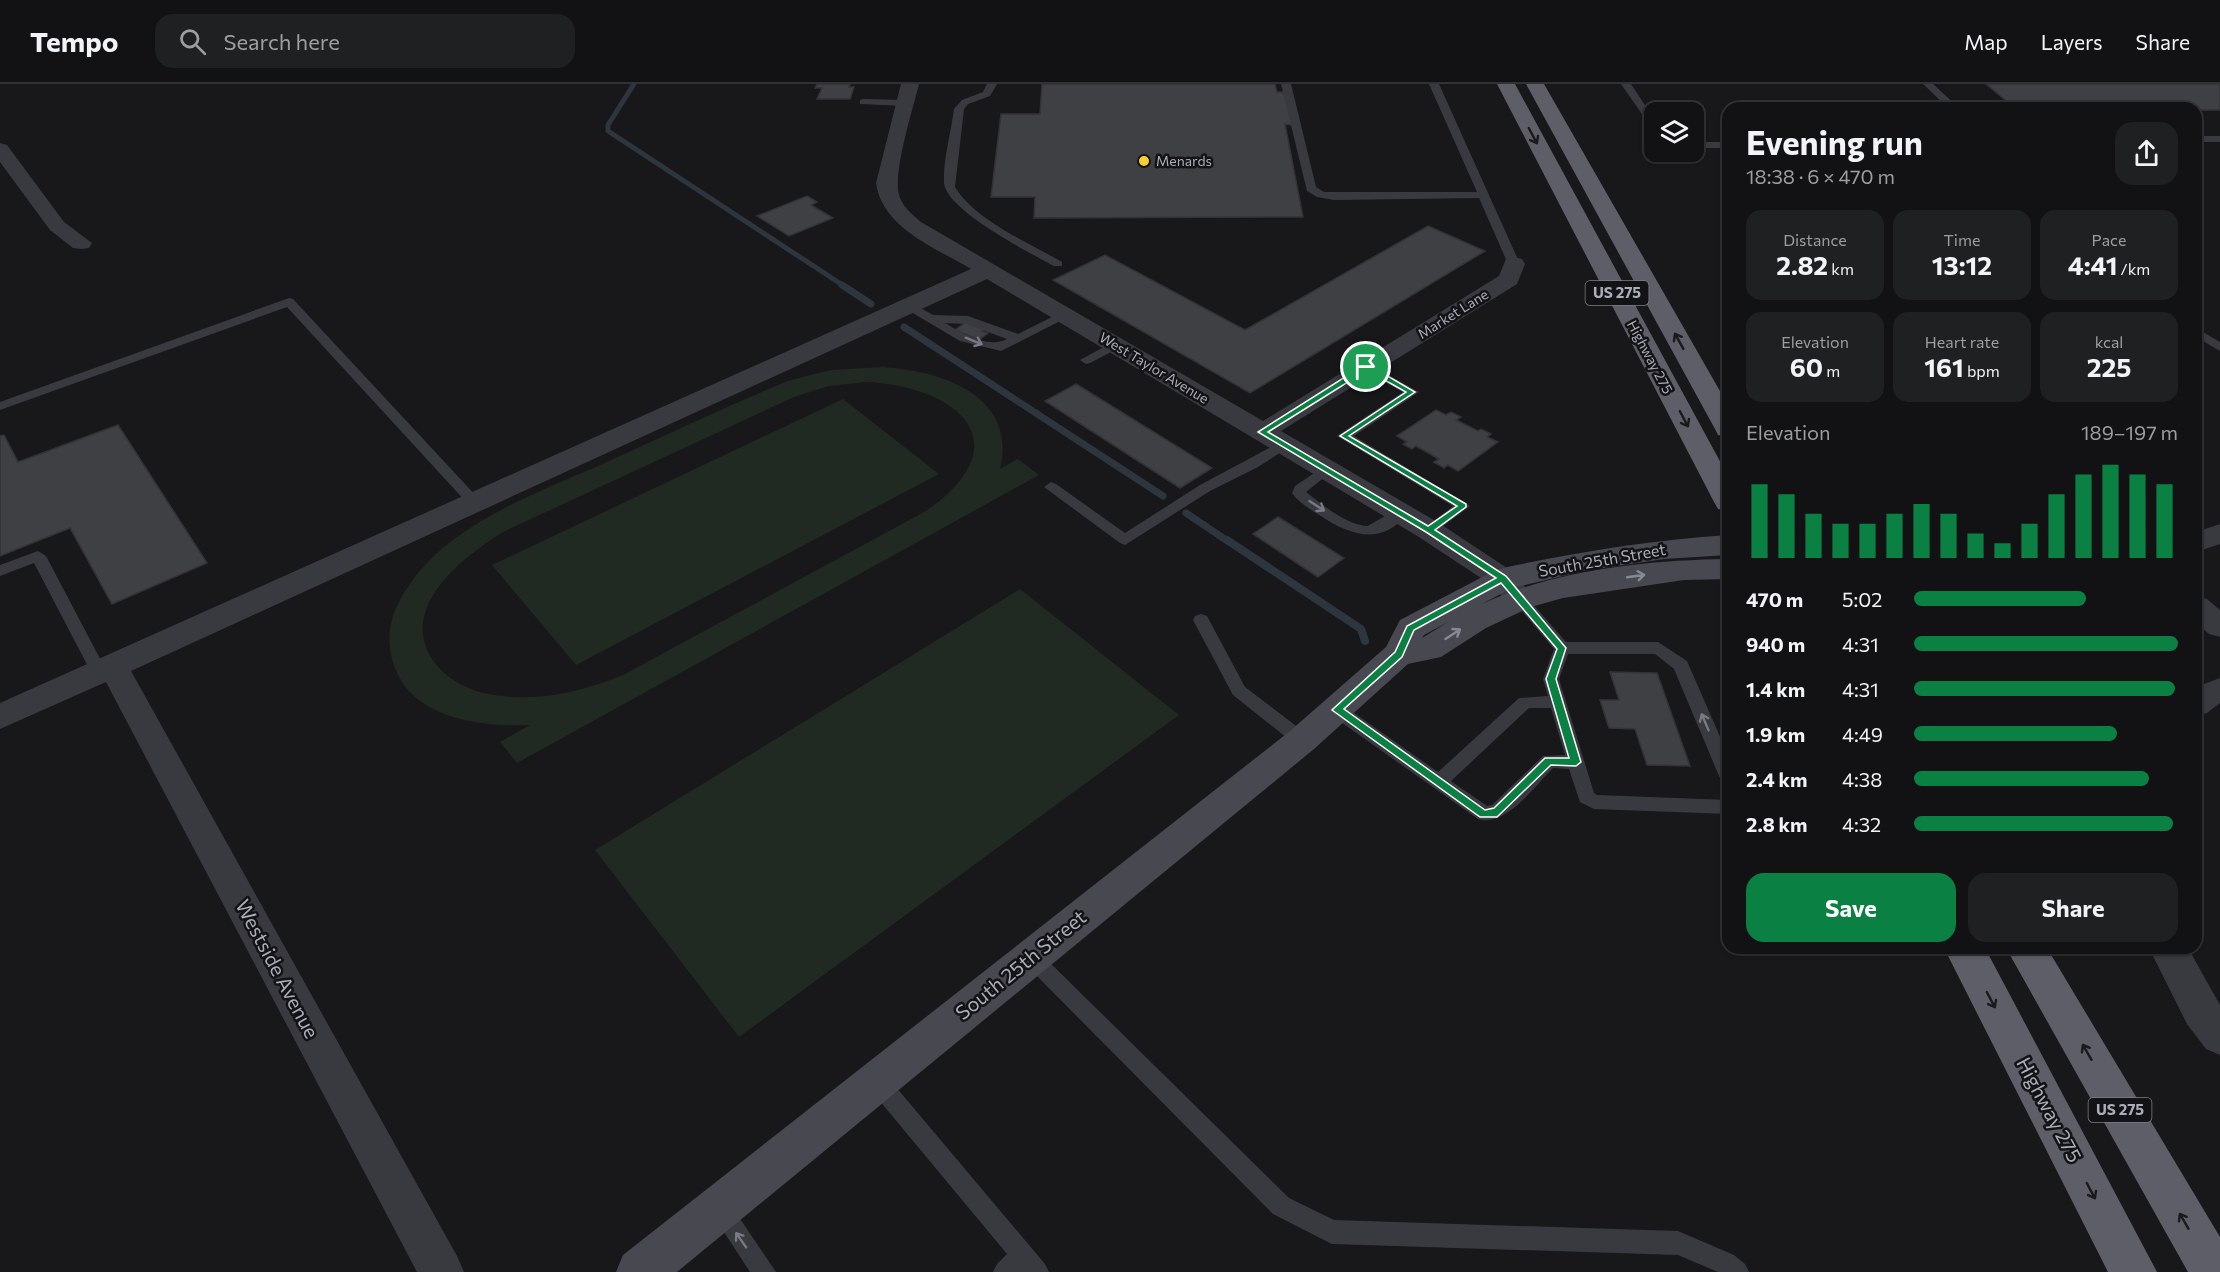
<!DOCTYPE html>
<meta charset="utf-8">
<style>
:root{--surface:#121214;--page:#1f2022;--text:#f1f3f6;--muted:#9c9ea0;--line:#313234;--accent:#0b8043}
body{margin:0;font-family:Commissioner,sans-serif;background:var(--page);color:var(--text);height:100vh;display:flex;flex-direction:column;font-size:22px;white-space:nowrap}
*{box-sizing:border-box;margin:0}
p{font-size:20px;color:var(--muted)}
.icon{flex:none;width:33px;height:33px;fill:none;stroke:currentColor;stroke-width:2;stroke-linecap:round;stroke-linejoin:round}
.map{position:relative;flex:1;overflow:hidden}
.side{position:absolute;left:1722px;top:18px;width:480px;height:852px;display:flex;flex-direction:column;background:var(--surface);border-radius:18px;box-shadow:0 2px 4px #0004,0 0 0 2px var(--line)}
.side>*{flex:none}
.fabs{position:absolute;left:1644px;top:18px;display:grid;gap:12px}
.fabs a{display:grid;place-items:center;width:60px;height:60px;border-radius:12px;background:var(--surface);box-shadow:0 2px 4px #0004,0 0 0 2px var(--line);font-size:30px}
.pin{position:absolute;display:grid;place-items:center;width:51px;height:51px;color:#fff;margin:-26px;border:3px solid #fff;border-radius:50%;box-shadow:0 2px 6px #0007}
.round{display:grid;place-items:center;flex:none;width:63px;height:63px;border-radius:18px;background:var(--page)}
.overview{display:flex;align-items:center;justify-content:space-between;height:102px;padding:0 24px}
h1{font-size:33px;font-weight:700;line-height:45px}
.figures{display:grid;grid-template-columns:repeat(3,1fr);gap:9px;height:102px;padding:6px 24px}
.figures div{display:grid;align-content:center;border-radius:15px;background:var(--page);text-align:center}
.figures b{font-size:26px;font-weight:700}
.figures small{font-size:16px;font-weight:400}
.figures p{font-size:16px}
.chart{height:168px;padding:12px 24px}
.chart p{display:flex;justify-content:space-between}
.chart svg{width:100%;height:108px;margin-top:6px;stroke:var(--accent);stroke-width:6}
.button{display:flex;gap:12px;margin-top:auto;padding:12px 24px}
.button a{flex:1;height:69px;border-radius:18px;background:var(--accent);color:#fff;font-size:24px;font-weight:700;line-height:69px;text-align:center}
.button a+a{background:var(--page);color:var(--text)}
ul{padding:0 24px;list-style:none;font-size:20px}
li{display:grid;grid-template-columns:96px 72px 1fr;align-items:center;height:45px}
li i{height:15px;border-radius:8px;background:var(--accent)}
header{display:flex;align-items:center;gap:36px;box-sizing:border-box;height:84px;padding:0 30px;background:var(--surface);border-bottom:2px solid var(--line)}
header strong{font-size:28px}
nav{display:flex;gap:33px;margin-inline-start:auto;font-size:21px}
.search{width:420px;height:54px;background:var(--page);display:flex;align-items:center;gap:15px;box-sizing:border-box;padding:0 21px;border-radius:18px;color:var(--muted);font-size:22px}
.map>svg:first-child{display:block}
</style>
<header>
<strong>Tempo</strong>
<div class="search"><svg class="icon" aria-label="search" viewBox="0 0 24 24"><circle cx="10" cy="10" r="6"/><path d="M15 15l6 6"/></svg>Search here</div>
<nav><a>Map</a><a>Layers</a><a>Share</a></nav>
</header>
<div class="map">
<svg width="2220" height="1188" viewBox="0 0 2220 1188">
<rect width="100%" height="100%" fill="#18181a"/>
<path fill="#202922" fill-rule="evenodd" d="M883,283C941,287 1018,311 1000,385L1018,375L1039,391L517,679L500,658L530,641C489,643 427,637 402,598C387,574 385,545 398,520C438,439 543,408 620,372C677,346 733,319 791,296L831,286ZM866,298C957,302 1024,359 926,427L623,591C581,608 539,618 494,611C472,608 449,597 435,579C394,525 465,471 505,447L794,313L829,302Z
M843,315L939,390L576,581L492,481Z
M1020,505L1179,631L739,953L595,766Z"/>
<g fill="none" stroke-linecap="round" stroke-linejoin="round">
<path stroke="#2d353f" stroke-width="5" d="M634,0L608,41V47L844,202"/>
<path stroke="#2d353f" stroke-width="7" d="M842,201L871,220
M904,243L1163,412
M1186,429L1229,458"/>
<path stroke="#2d353f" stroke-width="8" d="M1227,456L1361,545L1365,557"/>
</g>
<path fill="#3f4044" stroke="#333236" stroke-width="1.5" d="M817,0H850L849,3H854L850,15H817L822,4H815Z
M1042,0H1275L1277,8H1284L1292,41L1285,40L1303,133L1034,134L1035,113H991L1001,30H1040Z
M1986,0H2220V26H2196V24H2015Z
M807,112L817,118L811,121L833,134L789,152L757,132Z
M1428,142L1485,167L1250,309L1053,196L1105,171L1245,246Z
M966,238L985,245L982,247L988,249L979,256L955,246Z
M1076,300L1212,384L1180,404L1045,317Z
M1436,326L1446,331L1451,328L1461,333L1456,336L1478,347L1481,345L1491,350L1487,353L1498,358L1458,387L1448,381L1444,384L1434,378L1439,375L1416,362L1412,365L1403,360L1407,358L1397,352Z
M118,341L207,479L112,520L70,444L0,472V352L4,351L18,378Z
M1278,433L1344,474L1318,493L1253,450Z
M1610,588L1657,589L1690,682L1647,681L1635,645L1609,644L1600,616H1619Z"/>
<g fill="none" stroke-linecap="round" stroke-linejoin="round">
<path fill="#393940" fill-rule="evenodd" d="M987,0H997L990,12L968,20L964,25L955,103C975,136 1029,159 1062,178V182H1054C1030,169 947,127 944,99C943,75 951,49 954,25L962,16L983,8Z
M1281,0H1291L1316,103L1324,108H1477L1429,0H1439L1520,180L1518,182L1514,183L1508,180L1479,114L1334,116L1317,113L1307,107Z
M1621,0H1631L1654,35V44L1651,43Z
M1923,0H1933L1959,24H1948Z
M863,15L906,16L911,19L906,22L860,20V16Z
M2196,52H2220V58H2196Z
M1694,58H1728V64H1694Z
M289,214L293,215L478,414L480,417L478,420H468L287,223L0,326V318Z
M910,218L933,231L968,232L1018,250L1062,228H1070L1072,231L1001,267L960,257L906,225L904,222ZM945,239L966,240L1007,255C987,265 962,249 945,239Z
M2196,244L2220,258V267L2196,253Z
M1115,257L1119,258L1121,261L1119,264L1090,279L1086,280L1080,276Z
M1366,279L1419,308L1354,352L1470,422L1434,449H1424L1422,446L1453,422L1337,352L1403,308L1362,286L1360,283Z
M1284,356L1289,357L1291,360L1289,363L1258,383L1210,407L1125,461L1120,459L1044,403L1051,398L1056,400L1125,449L1200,401Z
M1326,381L1331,382L1333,385L1331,388L1306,408C1323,421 1346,441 1368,442L1395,426H1405L1407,429C1383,463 1349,451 1321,432C1311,426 1299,419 1292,409L1295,402Z
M38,467L46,472L107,588L105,592H93L34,479L0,492V481Z
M1520,510L1525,511L1566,558H1658L1687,577L1728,671V699L1722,697L1719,692L1674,585L1655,570H1568L1559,595L1594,709L1597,711L1728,716V730L1594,725L1580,718L1569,685L1553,684C1535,702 1505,744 1478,735L1331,631L1329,626L1331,621L1337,620L1343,621L1438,688L1519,614L1548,612L1543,595L1554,565L1515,519L1512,515L1515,511ZM1529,624H1551L1565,671L1543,672L1492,721L1487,722L1451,697Z
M1201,530L1207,532L1245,603L1308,651L1311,656L1308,661L1302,663L1296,661L1233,611L1193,536L1195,532Z
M1031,864L1038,867L1289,1114L1334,1136L1678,1147L1734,1171L1745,1180L1749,1188H1718L1678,1171L1332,1160L1324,1156L1273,1130L1024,879L1021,873L1024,867Z
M877,987L885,990L1045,1180L1049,1188H993L997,1180L1007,1170L869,1004L866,997L869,990Z
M720,1114L728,1117L776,1188H750L709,1125L712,1117Z"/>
<path fill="#393940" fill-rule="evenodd" d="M901,0H919C913,25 891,93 900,114C904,124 913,131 921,138L1263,337L1499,192L1506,175L1514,173L1522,175L1525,180L1517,200L1281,347L1439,439L1513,488L1535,515L1530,522L1520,525L1510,522L1493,502L1419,453L987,195L131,587L457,1172L464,1188H417L106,598L0,645V619L971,185C936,164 882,144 876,99Z
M0,59L7,61L64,138L92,159L89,164L81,165L73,164L50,146L0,78Z
M2220,440V460L2196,468V448Z
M2196,512L2207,515L2220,526V553L2209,550L2196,538Z
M2220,594V619L2207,629L2196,632V603Z
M2149,864H2188L2220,921V971L2206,965L2187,940Z"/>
<path fill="#474850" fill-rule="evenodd" d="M1728,451V471L1664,475L1584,487L1512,504L1482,520C1554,486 1648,476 1728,475V495L1684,496L1563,514L1531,523L1486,544L1441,573L1408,580L1314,665L677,1188H616L623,1171L1290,647L1386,563L1400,536L1492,488L1503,484C1578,468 1651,456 1728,451ZM1448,538L1422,554L1424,551Z"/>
<path fill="#5d5e68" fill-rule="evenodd" d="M1497,0H1515L1728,392V427L1718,425L1714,418Z
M1526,0H1544L1728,321V353L1718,351L1715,345Z
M1944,864H1985L2157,1188H2108Z
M2006,864H2047L2220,1153V1188H2188Z"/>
</g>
<defs><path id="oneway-shaft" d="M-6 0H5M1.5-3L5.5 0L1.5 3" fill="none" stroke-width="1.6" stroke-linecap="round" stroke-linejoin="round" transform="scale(1.5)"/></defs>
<g stroke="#1a1a1d">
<use href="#oneway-shaft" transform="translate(1533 52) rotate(62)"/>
<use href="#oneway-shaft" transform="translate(1679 257) rotate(-119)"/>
<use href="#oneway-shaft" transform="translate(1684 335) rotate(62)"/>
<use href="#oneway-shaft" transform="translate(1991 916) rotate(62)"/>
<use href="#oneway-shaft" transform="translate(2087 968) rotate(-120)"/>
<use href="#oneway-shaft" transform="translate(2091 1107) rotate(62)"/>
<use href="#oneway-shaft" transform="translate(2184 1137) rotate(-120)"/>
</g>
<g stroke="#777983">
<use href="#oneway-shaft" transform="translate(974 257) rotate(22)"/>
<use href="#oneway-shaft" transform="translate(1317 422) rotate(33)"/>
<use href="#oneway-shaft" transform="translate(1705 638) rotate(-113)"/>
<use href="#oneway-shaft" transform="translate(741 1156) rotate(-125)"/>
</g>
<g stroke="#878a95">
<use href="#oneway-shaft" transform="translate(1636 492) rotate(-8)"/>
<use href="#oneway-shaft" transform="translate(1453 550) rotate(-33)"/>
</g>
<path fill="#0b8043" stroke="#fff" stroke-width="1.5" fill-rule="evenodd" d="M1364,281H1369L1415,308L1349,352L1466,420V423L1435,446L1506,492L1566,564L1556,595L1581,678L1576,682L1551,681L1497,733H1480L1332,626L1395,568L1407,542L1496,494L1426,448L1258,348ZM1367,286L1406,308L1340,352L1457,422L1428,442L1268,348ZM1501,499L1557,565L1546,595L1569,674H1545L1494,724L1485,726L1344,625L1402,573L1414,546Z"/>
<circle fill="#f8ce33" stroke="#131315" stroke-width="2" cx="1144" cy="77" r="6"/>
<g text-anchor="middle" stroke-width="5" stroke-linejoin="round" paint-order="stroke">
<g font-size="14" fill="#aaadba" stroke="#131315" text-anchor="start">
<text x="1156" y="82">Menards</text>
</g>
<g font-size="14" fill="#aaadba" stroke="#131315">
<text transform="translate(1453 230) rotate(-32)" y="5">Market Lane</text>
<text transform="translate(1650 273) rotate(62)" y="5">Highway 275</text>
<text transform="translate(1154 284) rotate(31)" y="5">West Taylor Avenue</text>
</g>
<g fill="#131315" stroke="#7d7f88" stroke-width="1.5">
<rect x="1585.5" y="197" width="63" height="24" rx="4.5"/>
<rect x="2088.5" y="1014" width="63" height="24" rx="4.5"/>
</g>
<g font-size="15" font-weight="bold" fill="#aaadba">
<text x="1617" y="214">US 275</text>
<text x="2120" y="1031">US 275</text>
</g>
<g font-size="16" fill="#aaadba" stroke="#131315">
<text transform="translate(1602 476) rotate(-10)" y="6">South 25th Street</text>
</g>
<g font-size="20" fill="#aaadba" stroke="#131315">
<text transform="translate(1021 881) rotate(-39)" y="7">South 25th Street</text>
<text transform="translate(277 885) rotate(62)" y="7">Westside Avenue</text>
<text transform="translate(2049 1026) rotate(62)" y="7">Highway 275</text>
</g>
</g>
</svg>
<div class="fabs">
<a><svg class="icon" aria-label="layers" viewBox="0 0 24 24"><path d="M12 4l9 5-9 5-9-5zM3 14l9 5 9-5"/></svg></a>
</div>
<div class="pin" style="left:1366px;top:283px;background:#1e9e55"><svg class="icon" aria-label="arrive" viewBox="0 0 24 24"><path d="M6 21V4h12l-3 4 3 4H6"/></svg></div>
<section class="side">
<div class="overview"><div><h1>Evening run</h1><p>18:38 · 6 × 470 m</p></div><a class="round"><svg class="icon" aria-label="share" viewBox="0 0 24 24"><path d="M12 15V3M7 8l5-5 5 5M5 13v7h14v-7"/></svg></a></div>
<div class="figures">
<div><p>Distance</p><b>2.82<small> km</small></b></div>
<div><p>Time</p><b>13:12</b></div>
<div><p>Pace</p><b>4:41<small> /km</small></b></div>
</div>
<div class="figures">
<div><p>Elevation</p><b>60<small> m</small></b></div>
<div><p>Heart rate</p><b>161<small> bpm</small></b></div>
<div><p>kcal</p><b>225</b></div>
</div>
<div class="chart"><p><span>Elevation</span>189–197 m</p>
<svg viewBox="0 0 160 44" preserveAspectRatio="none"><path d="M5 44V14M15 44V18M25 44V26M35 44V30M45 44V30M55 44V26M65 44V22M75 44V26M85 44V34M95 44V38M105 44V30M115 44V18M125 44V10M135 44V6M145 44V10M155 44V14"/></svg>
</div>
<ul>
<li><b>470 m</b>5:02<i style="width:65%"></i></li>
<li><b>940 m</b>4:31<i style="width:100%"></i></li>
<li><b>1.4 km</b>4:31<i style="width:99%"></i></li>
<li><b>1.9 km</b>4:49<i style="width:77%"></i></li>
<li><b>2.4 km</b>4:38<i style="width:89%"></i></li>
<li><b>2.8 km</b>4:32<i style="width:98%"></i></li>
</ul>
<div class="button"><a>Save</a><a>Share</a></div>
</section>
</div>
